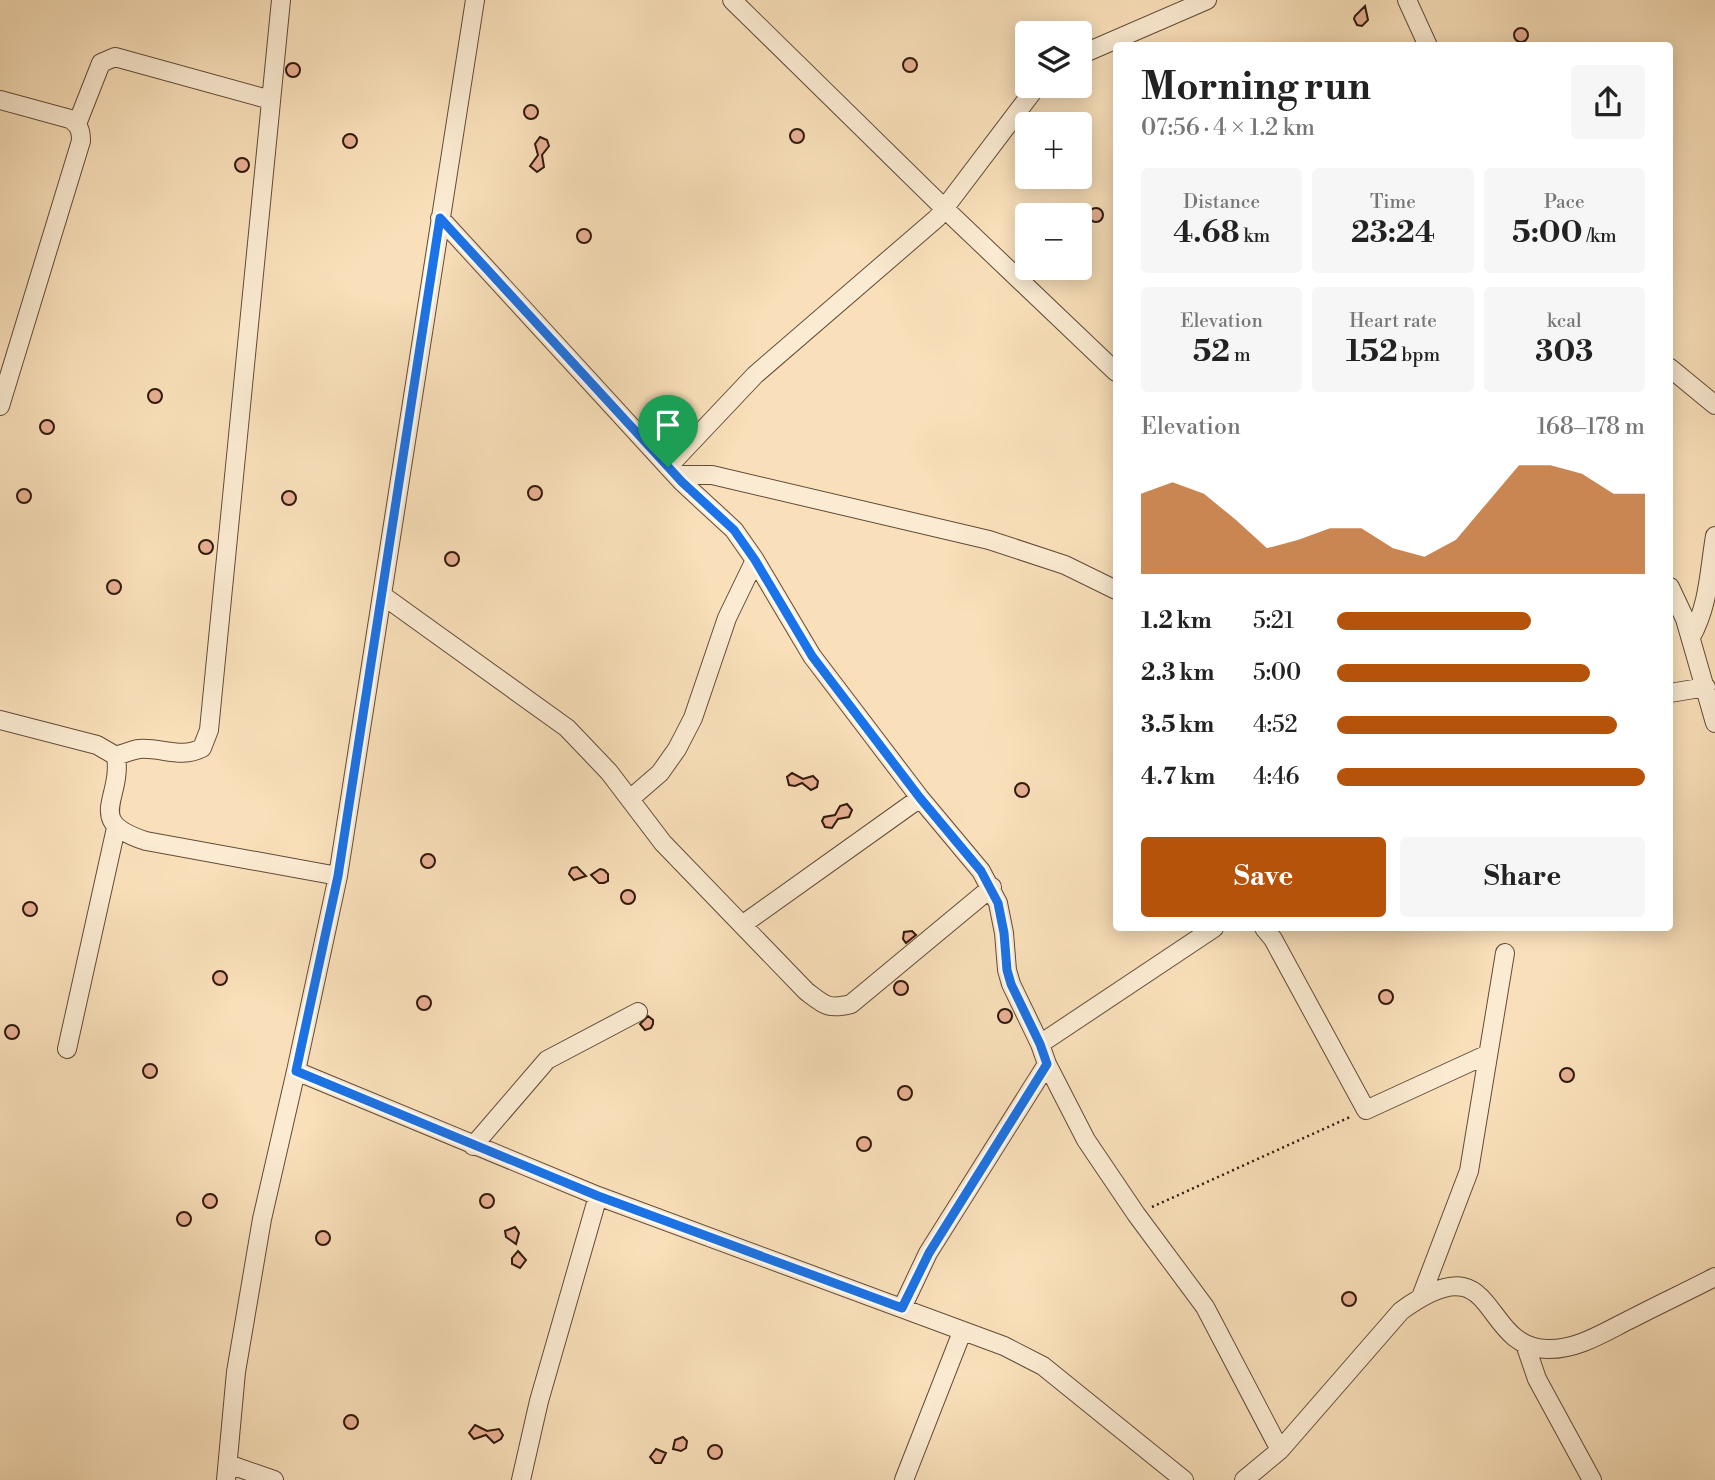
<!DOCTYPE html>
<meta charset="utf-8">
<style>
:root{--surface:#fff;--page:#f6f6f6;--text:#222;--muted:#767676;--accent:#b45309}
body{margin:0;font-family:"Libre Bodoni",serif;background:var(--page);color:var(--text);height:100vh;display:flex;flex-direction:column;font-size:26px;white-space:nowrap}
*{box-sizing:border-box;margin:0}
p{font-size:23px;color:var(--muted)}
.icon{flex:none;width:38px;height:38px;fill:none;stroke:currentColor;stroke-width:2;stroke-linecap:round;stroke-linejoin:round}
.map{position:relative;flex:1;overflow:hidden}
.details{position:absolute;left:1113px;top:42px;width:560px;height:889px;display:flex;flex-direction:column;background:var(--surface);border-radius:7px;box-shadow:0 4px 18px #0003}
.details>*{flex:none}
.buttons{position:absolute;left:1015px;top:21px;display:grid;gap:14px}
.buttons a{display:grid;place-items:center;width:77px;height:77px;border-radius:7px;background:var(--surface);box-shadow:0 4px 18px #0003;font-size:35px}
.pin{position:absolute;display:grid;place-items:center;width:60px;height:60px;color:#fff;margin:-72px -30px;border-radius:50% 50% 50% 0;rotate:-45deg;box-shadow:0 0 7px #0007}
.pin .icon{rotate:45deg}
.round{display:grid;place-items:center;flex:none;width:74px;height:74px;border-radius:7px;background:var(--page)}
.head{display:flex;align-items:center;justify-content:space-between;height:119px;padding:0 28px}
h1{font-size:38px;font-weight:700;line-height:52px}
.figures{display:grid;grid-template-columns:repeat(3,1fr);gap:10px;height:119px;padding:7px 28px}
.figures div{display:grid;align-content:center;border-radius:7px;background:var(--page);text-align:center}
.figures b{font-size:30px;font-weight:700}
.figures small{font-size:19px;font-weight:400}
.figures p{font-size:19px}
.chart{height:196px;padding:14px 28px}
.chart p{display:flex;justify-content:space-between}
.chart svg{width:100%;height:126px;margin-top:7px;fill:var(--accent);opacity:.7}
.action{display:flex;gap:14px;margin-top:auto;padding:14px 28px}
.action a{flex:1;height:80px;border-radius:7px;background:var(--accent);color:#fff;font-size:28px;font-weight:700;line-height:80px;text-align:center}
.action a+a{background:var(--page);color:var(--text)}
ul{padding:0 28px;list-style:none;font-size:23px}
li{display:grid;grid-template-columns:112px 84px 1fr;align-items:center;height:52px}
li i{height:18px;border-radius:9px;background:var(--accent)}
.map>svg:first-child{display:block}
</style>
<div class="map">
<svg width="1715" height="1480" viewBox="0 0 1715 1480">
<rect width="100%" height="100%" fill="#f9e0ba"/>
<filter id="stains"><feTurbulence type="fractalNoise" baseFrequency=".00286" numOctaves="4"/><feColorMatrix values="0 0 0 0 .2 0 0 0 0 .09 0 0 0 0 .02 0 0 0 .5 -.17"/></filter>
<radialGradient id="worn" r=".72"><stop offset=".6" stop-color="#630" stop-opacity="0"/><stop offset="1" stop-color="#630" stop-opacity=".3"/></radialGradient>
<path fill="#e8b093" stroke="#30190b" stroke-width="2" d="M1365,6L1368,20L1362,26L1357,25L1354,19L1355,16Z
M1514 35a7 7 0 1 1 14 0a7 7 0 1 1-14 0Z
M903 65a7 7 0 1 1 14 0a7 7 0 1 1-14 0Z
M286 70a7 7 0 1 1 14 0a7 7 0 1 1-14 0Z
M524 112a7 7 0 1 1 14 0a7 7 0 1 1-14 0Z
M790 136a7 7 0 1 1 14 0a7 7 0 1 1-14 0Z
M343 141a7 7 0 1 1 14 0a7 7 0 1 1-14 0Z
M540,137L547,140L549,146L542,155L544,167L537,172L530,166L538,155L535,144Z
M235 165a7 7 0 1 1 14 0a7 7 0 1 1-14 0Z
M1089 215a7 7 0 1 1 14 0a7 7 0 1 1-14 0Z
M577 236a7 7 0 1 1 14 0a7 7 0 1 1-14 0Z
M148 396a7 7 0 1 1 14 0a7 7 0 1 1-14 0Z
M40 427a7 7 0 1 1 14 0a7 7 0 1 1-14 0Z
M528 493a7 7 0 1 1 14 0a7 7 0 1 1-14 0Z
M17 496a7 7 0 1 1 14 0a7 7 0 1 1-14 0Z
M282 498a7 7 0 1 1 14 0a7 7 0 1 1-14 0Z
M199 547a7 7 0 1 1 14 0a7 7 0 1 1-14 0Z
M445 559a7 7 0 1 1 14 0a7 7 0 1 1-14 0Z
M107 587a7 7 0 1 1 14 0a7 7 0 1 1-14 0Z
M792,773L803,779L813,776L818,781L817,787L811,790L802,783L795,786L789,785L787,777Z
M1015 790a7 7 0 1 1 14 0a7 7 0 1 1-14 0Z
M847,804L852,810L849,817L838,819L832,828L825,827L822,821L824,817L835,815L840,806Z
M421 861a7 7 0 1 1 14 0a7 7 0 1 1-14 0Z
M577,867L586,876L574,880L569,874L570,871L572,868Z
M600,869L604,870L608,874V881L604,883H599L591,875Z
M621 897a7 7 0 1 1 14 0a7 7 0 1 1-14 0Z
M23 909a7 7 0 1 1 14 0a7 7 0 1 1-14 0Z
M912,931L916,935L906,943L903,939L904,932Z
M213 978a7 7 0 1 1 14 0a7 7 0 1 1-14 0Z
M894 988a7 7 0 1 1 14 0a7 7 0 1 1-14 0Z
M1379 997a7 7 0 1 1 14 0a7 7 0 1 1-14 0Z
M417 1003a7 7 0 1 1 14 0a7 7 0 1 1-14 0Z
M998 1016a7 7 0 1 1 14 0a7 7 0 1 1-14 0Z
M648,1016L653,1020V1024L651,1028L645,1030L640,1024Z
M5 1032a7 7 0 1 1 14 0a7 7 0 1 1-14 0Z
M143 1071a7 7 0 1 1 14 0a7 7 0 1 1-14 0Z
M1560 1075a7 7 0 1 1 14 0a7 7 0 1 1-14 0Z
M898 1093a7 7 0 1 1 14 0a7 7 0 1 1-14 0Z
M857 1144a7 7 0 1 1 14 0a7 7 0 1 1-14 0Z
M203 1201a7 7 0 1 1 14 0a7 7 0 1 1-14 0Z
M480 1201a7 7 0 1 1 14 0a7 7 0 1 1-14 0Z
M177 1219a7 7 0 1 1 14 0a7 7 0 1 1-14 0Z
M515,1227L519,1233L516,1244L506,1237L505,1231Z
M316 1238a7 7 0 1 1 14 0a7 7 0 1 1-14 0Z
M518,1251L526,1260L520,1268L512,1264V1258Z
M1342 1299a7 7 0 1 1 14 0a7 7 0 1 1-14 0Z
M344 1422a7 7 0 1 1 14 0a7 7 0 1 1-14 0Z
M475,1425L487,1431L499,1429L503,1435L501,1439L494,1443L486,1435L474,1439L469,1433Z
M683,1437L687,1441L686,1448L681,1451L673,1449L675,1440Z
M708 1452a7 7 0 1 1 14 0a7 7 0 1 1-14 0Z
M656,1449L666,1453L661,1463H655L650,1457Z"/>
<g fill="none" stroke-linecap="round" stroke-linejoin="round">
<g stroke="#624b37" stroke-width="20">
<path id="minor" d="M475,0L338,876L296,1071L598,1196L1004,1346L1043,1366L1184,1480
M732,0L945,209L1116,372
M1407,0L1428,46
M1080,55L1207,0
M0,100L70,119C79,125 81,130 81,141L0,406
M77,124L101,63L115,57L271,100
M440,218L682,482L734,530L755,560L812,656L920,798L981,871L998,903L1004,933L1007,970L1011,984L1040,1044L1047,1064L1086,1140L1136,1214L1205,1307L1280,1450
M1670,368L1715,405
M668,467L755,375L937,218L1037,86
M676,475H712L989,540L1065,565L1116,590
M1670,587L1685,619L1715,723
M382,595L567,728L609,772L663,843L806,991C824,1005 828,1010 851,1004L992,887
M1691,637C1709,605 1709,571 1715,536
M1670,693L1706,687
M0,720L97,745L116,756C123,800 83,821 146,841L338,876
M116,756C123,754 132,750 139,749C161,747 181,759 202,748L209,730L281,0
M630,799L660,773L677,749L693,718L727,618L755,560
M742,925L920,798
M1264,928L1273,939L1366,1110L1488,1054
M1040,1044L1214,928
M67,1049L116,828
M473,1146L547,1060L638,1012
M1421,1297L1469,1171L1505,953
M902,1308L928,1253L1047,1064
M1525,1344L1537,1379L1592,1480
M228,1464L274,1480
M226,1480L236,1372L262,1219L296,1071
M521,1480L539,1401L598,1196
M904,1480L962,1332
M1244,1480L1280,1450L1401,1311C1500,1239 1478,1347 1547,1349C1578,1350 1606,1331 1633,1318C1660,1304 1688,1291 1715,1277"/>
</g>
<path stroke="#30190b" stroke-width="2.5" stroke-dasharray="2 3.5" stroke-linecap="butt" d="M1152,1207L1350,1117"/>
<use href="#minor" stroke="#fbebd2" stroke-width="18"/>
</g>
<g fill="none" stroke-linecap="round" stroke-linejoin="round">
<g stroke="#fff" stroke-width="14">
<path id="route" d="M440,218L682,482L734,530L755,560L812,656L920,798L981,871L998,903L1004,933L1007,970L1011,984L1040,1044L1047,1064L929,1253L902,1308L598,1196L296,1071L338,876Z"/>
</g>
<use href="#route" stroke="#1a73e8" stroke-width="9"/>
</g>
<rect width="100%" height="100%" filter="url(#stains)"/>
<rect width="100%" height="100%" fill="url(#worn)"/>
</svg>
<div class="buttons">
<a><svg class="icon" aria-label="layers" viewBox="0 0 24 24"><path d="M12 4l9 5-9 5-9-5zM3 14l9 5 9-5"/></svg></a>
<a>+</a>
<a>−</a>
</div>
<div class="pin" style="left:668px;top:467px;background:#1e9e55"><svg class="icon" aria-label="arrive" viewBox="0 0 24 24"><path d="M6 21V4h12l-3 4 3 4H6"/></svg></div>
<section class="details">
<div class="head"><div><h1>Morning run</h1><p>07:56 · 4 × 1.2 km</p></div><a class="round"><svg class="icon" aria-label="share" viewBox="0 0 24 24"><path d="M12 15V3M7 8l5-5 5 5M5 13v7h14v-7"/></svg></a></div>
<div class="figures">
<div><p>Distance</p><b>4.68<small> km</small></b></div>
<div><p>Time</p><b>23:24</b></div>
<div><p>Pace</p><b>5:00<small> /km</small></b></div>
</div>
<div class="figures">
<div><p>Elevation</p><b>52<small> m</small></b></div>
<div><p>Heart rate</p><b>152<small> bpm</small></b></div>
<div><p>kcal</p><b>303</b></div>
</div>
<div class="chart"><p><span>Elevation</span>168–178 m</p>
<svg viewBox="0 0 160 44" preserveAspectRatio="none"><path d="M0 44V16L10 12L20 16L30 25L40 35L50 32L60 28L70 28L80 35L90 38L100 32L110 19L120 6L130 6L140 9L150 16L160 16V44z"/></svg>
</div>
<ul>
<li><b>1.2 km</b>5:21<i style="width:63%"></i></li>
<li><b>2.3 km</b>5:00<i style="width:82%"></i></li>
<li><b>3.5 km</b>4:52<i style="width:91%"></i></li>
<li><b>4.7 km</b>4:46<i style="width:100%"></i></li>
</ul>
<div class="action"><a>Save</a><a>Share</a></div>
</section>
</div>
